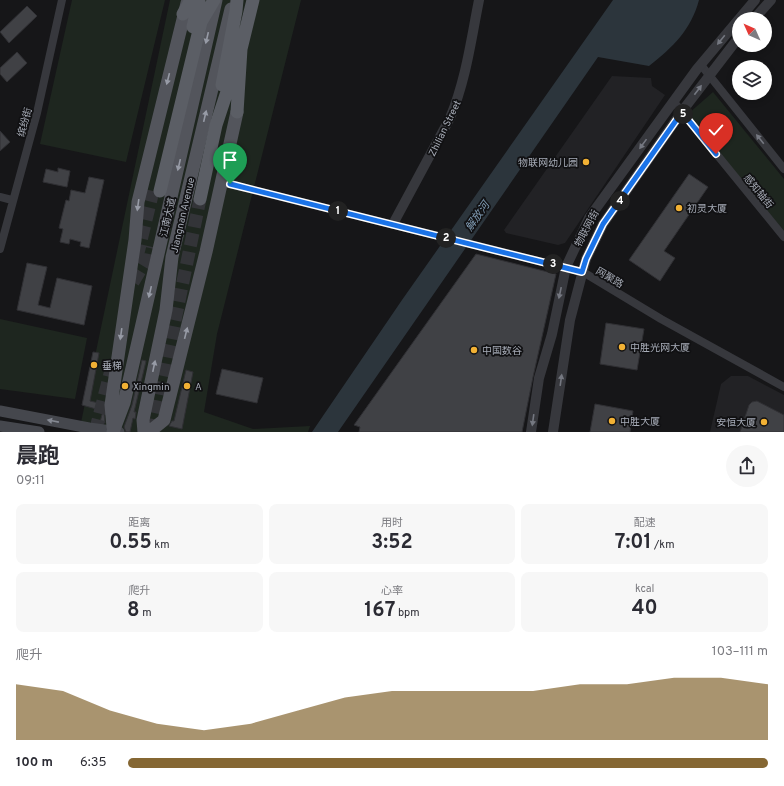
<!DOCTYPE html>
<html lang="zh">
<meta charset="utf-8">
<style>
:root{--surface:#fff;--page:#f7f7f7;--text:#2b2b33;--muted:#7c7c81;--accent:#856733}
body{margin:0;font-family:Overpass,"Noto Sans SC",sans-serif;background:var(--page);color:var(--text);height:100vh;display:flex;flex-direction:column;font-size:15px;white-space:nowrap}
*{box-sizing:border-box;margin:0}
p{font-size:13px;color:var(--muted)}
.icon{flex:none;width:22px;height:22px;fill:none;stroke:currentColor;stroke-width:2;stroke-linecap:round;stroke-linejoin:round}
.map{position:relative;height:432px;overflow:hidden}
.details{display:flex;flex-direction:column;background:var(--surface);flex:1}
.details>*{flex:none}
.needle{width:26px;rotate:315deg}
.buttons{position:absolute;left:732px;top:12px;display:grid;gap:8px}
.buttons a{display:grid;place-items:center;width:40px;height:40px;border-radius:50%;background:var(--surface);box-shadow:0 2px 6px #0003;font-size:20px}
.pin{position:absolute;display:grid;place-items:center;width:34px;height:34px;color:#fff;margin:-41px -17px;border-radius:50% 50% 50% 0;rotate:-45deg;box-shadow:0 0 4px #0007}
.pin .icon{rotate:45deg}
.km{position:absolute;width:20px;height:20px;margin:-10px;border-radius:50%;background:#222;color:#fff;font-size:11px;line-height:20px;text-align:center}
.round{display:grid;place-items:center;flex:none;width:42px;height:42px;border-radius:21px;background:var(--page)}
.headline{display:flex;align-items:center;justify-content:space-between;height:68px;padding:0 16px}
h1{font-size:22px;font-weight:700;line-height:30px}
.stats{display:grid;grid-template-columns:repeat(3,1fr);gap:6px;height:68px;padding:4px 16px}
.stats div{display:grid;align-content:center;border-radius:8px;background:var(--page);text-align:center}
.stats b{font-size:20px;font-weight:700}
.stats small{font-size:11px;font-weight:400}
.stats p{font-size:11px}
.chart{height:112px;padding:8px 16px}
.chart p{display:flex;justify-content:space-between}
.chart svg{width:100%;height:72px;margin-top:4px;fill:var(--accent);opacity:.7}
ul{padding:0 16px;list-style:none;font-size:13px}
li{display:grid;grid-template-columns:64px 48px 1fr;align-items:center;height:30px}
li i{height:10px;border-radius:5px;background:var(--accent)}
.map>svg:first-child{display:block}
</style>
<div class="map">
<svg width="784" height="432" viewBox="0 0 784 432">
<rect width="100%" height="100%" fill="#161618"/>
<path fill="#222225" d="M612,76L651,78L652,86L665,95L565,243L558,245L506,233L504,230Z
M731,376H748L784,395V432H710L721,384Z"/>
<path fill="#1e261f" d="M72,0H165L126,162L40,144Z
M170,0H301L217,334L204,412L253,429L310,426L308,432H79Z
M713,92L784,179V231L688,114Z
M0,319L87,338L75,399L0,389Z"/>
<path fill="#2c353c" d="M613,0H699C691,30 673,47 649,66L598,57L338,432H312L402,300Z"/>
<path fill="#404145" stroke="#303034" d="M27,6L37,16L9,43L0,32Z
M17,52L27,63L7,82L0,74V68Z
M0,131L10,142L0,151Z
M58,168L70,171L67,187L43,182L46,169L58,172Z
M689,174L708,187L664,251L675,258L660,281L629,260Z
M89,177L104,180L89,248L80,246L81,242L70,239L69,244L60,242L63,229L59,228L66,200L69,201L71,190L85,193Z
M476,254L556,274L533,377L522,432H359L360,427L354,425Z
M27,263L47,267L38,305L50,308L57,278L92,286L84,325L17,310Z
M606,323L644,329L637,370L600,364Z
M93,352L99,353L90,401L103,404L105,423L100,422L103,411L82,405Z
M142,360L146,361L134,412H136L135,419L133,418L130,432H126L124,427L132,405Z
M222,369L263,378L257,403L216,394Z
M186,370L193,372L182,429L169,426L172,421H174Z
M757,401L784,415V432H740L749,405L752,402Z
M595,404L633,411L630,432H590Z"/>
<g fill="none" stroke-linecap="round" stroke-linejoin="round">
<path stroke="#333438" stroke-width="13" stroke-dasharray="13 6" stroke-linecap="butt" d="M137,257L153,191
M133,282L144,264L148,246
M95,432L112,366
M152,432L200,199"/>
<path stroke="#37383d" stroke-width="8" d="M701,65L784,169
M674,102L784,237
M221,182L583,272L661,319L784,387
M0,197L12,200
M0,249L37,113L62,0"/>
<path stroke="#37383d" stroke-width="10" d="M754,19L771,0
M393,224L450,118C466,80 471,40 479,0
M531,432L539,378L552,334L566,267L589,218L697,69L755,0
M553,432L570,320L586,259L603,224L683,110L739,37"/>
<path stroke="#45474d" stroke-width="11" d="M0,411L89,428L119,432
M0,426L39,432"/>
<path stroke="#53555c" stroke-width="13" d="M113,427L111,405L135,240L138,202L187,3
M113,432L124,403L216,0
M144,432L143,420L166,310L172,257L231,9
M149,432L164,420L206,252L237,112"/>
<path stroke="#5b5e65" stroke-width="13" d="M183,14L191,0
M193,27L199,0
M222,85L236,11L237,0
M237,112L241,49L253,0
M160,191L201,22L214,0
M200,199L216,125L241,49"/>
</g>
<defs><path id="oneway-solid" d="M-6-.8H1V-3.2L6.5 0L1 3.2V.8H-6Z"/></defs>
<g fill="#979ba6">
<use href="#oneway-solid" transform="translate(207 38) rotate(103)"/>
<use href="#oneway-solid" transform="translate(168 79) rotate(104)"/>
<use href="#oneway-solid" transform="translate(205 116) rotate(-77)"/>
<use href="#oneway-solid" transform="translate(179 165) rotate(103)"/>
<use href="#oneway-solid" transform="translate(138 205) rotate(98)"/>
<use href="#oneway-solid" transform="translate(150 292) rotate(103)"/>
<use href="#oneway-solid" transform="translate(186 333) rotate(-76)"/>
<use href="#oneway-solid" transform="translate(121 334) rotate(98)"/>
<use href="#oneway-solid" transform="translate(154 366) rotate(-78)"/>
</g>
<g fill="#757881">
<use href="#oneway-solid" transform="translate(721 40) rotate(129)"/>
<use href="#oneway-solid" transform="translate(698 90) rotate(-53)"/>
<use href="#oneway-solid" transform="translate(760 139) rotate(-129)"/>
<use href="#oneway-solid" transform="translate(643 144) rotate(126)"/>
<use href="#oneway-solid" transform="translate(560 293) rotate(102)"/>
<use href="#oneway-solid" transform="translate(561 380) rotate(-82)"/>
<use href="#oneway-solid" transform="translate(533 420) rotate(98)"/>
</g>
<use fill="#858993" href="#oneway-solid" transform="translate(53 421) rotate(-169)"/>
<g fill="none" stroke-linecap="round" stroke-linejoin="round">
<g stroke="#fff" stroke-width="8">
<path id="route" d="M230,184L582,272L586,259L603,224L682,112L716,154"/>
</g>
<use href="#route" stroke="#1a73e8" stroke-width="5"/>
</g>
<g fill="#f2b134" stroke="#111113" stroke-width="1.5">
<circle cx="586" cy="162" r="4"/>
<circle cx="679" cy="208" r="4"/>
<circle cx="622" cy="347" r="4"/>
<circle cx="474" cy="350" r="4"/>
<circle cx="94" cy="365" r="4"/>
<circle cx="125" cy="386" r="4"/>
<circle cx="187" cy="386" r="4"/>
<circle cx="612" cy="421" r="4"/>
<circle cx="764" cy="422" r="4"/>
</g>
<g text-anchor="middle" stroke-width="3.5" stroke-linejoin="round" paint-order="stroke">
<g font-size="10" fill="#a8adb8" stroke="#111113">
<text transform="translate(24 122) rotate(-75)" y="4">缤纷街</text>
<text transform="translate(444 128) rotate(-64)" y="4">Zhilian Street</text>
<text transform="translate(759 191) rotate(51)" y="4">感知轴街</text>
<text transform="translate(182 215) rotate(-77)" y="4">Jiangnan Avenue</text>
<text transform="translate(167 217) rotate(-77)" y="4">江南大道</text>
<text transform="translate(586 228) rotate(-62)" y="4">物联网街</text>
<text transform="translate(610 277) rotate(31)" y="4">网聚路</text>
</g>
<g font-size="10" fill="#a8adb8" stroke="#111113" text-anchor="start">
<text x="578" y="166" text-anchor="end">物联网幼儿园</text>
<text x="687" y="212">初灵大厦</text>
<text x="630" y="351">中胜光网大厦</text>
<text x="482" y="354">中国数谷</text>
<text x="102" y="369">垂梯</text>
<text x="133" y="390">Xingmin</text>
<text x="195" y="390">A</text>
<text x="620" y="425">中胜大厦</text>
<text x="756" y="426" text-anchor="end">安恒大厦</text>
</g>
<g font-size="11" font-style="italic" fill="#7f9bb3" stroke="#111113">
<text transform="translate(477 216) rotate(-55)" y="4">解放河</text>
</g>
</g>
</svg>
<div class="buttons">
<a><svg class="needle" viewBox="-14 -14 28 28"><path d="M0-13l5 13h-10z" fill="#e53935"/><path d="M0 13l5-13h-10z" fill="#7c7c81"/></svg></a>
<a><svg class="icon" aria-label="layers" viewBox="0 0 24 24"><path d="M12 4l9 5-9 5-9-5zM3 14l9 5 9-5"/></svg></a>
</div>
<div class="pin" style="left:230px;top:184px;background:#1e9e55"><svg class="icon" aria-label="arrive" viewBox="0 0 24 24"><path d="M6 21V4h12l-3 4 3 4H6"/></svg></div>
<div class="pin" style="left:716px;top:154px;background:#d93025"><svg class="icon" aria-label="check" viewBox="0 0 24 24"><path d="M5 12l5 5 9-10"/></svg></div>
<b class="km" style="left:338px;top:211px">1</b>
<b class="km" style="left:446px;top:238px">2</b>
<b class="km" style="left:553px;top:264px">3</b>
<b class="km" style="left:620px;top:201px">4</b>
<b class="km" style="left:683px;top:114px">5</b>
</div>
<section class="details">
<div class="headline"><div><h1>晨跑</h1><p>09:11</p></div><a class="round"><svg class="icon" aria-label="share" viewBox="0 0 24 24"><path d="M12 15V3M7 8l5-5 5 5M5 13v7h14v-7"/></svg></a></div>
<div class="stats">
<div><p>距离</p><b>0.55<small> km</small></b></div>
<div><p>用时</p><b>3:52</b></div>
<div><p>配速</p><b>7:01<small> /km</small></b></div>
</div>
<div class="stats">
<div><p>爬升</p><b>8<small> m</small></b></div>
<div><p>心率</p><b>167<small> bpm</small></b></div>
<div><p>kcal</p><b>40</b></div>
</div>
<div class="chart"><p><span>爬升</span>103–111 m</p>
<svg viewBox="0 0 160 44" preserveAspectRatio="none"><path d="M0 44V10L10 14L20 26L30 34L40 38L50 34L60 26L70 18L80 14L90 14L100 14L110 14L120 10L130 10L140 6L150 6L160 10V44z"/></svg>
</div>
<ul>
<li><b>100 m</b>6:35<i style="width:100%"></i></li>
</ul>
</section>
